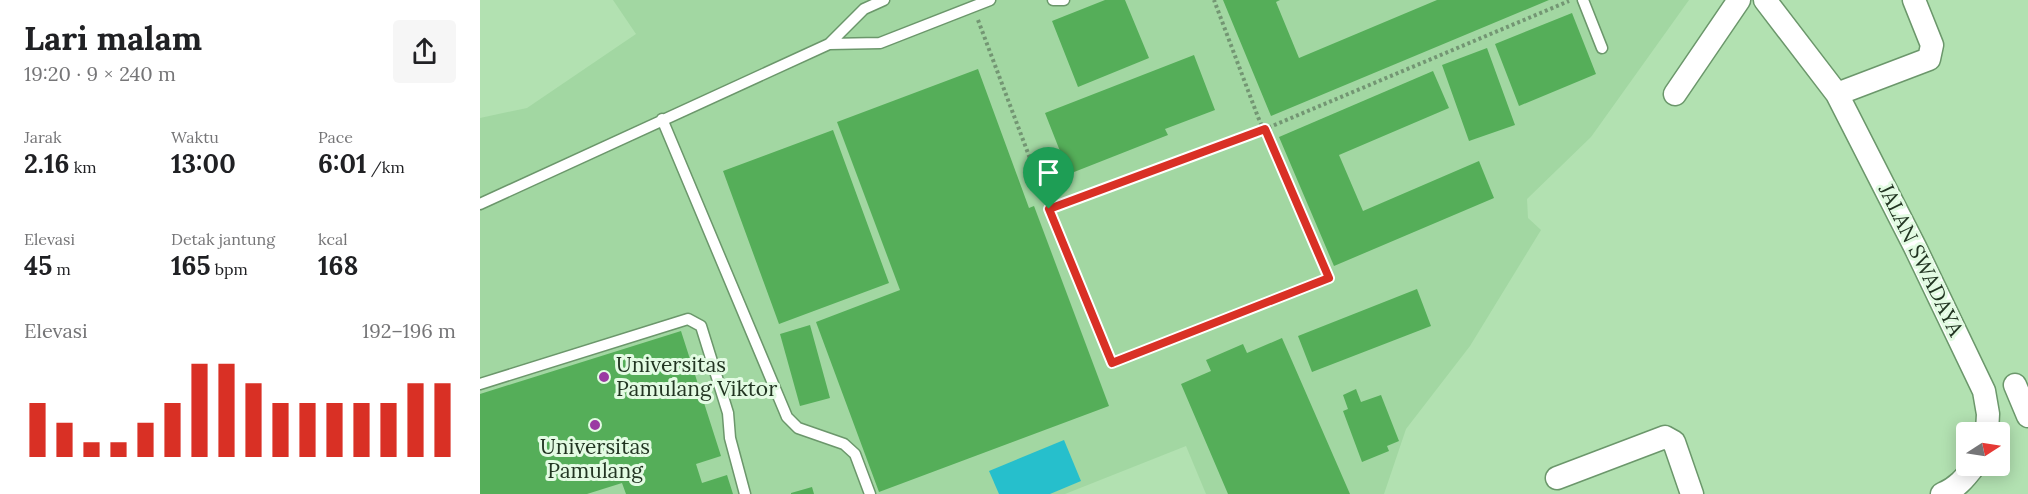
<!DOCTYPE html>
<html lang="id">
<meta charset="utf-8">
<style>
:root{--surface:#fff;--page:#f6f6f6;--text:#202124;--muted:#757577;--accent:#d93025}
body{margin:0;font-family:Lora,serif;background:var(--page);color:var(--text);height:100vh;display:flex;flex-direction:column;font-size:22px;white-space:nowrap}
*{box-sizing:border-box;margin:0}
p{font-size:20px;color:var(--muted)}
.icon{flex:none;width:33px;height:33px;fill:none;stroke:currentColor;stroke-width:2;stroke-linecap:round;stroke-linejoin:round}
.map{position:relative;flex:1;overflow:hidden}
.details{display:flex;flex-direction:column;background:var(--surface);width:480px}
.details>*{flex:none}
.needle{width:39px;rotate:78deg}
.fabs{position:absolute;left:1476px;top:422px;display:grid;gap:12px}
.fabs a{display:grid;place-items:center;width:54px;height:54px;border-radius:6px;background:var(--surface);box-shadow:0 3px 15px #0003;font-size:30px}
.pin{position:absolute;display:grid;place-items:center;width:51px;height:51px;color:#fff;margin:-62px -26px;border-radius:50% 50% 50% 0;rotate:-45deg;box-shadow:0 0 6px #0007}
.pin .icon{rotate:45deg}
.round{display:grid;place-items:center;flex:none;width:63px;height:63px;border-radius:6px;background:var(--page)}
.head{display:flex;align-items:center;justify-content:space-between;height:102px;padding:0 24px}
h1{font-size:33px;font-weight:700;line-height:45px}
.figures{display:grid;grid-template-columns:repeat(3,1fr);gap:9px;height:102px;padding:6px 24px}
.figures div{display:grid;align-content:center}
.figures b{font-size:26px;font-weight:700}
.figures small{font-size:16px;font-weight:400}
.figures p{font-size:16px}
.chart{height:168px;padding:12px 24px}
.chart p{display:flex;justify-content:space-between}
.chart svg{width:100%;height:108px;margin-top:6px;stroke:var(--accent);stroke-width:6}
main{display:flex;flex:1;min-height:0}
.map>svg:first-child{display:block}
</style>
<main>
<section class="details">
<div class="head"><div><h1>Lari malam</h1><p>19:20 · 9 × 240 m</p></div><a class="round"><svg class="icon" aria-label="share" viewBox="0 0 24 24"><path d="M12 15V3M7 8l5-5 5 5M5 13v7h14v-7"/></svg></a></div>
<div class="figures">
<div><p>Jarak</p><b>2.16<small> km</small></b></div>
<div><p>Waktu</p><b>13:00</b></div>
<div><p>Pace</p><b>6:01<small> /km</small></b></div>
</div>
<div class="figures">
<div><p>Elevasi</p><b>45<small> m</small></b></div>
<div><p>Detak jantung</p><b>165<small> bpm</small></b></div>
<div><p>kcal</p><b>168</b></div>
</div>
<div class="chart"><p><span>Elevasi</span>192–196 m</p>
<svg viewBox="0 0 160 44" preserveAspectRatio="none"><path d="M5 44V22M15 44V30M25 44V38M35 44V38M45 44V30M55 44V22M65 44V6M75 44V6M85 44V14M95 44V22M105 44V22M115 44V22M125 44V22M135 44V22M145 44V14M155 44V14"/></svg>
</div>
</section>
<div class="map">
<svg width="1548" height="494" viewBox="0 0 1548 494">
<rect width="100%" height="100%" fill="#b2e1b1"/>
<path fill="#a2d7a2" d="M133,0H1209L1111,137L1047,199L1048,218L1061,230L990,346L926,429L904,494H726L706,446L585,494H0V118L47,108L156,34Z"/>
<path fill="#26bfcc" d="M584,440L601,481L570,494H519L509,471Z"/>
<path fill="#55ae59" d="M625,0H645L669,58L598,87L572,21Z
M743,0H800L796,2L819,58L957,0H1069L791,116Z
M1092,13L1116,74L1039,106L1015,44Z
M1007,48L1035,125L989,141L962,65Z
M714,55L735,110L685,129L688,135L589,174L565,113Z
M498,69L549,208L554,206L629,406L399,492L336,322L420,290L357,122Z
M953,71L969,108L859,155L883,211L999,161L1014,198L854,266L799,137Z
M353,130L409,283L299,324L243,171Z
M937,289L951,326L832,372L818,336Z
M330,325L350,398L320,406L300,334Z
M201,331L241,456L216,464L222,483L247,475L253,494H146L142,483L107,494H0V394Z
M802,338L870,494H748L701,384L731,371L726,360L763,344L767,353Z
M876,389L881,402L901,395L919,441L907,446L909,451L882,462L863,411L868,409L863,395Z
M332,487L334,494H311V493Z"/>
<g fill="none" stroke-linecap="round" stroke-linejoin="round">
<g stroke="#6b976b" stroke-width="13">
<path id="lane" d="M573,0H584
M1103,0L1122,48
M349,44L400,43L510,0
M182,119L307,417L318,428L364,444L375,454L390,494
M0,204L349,44L384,9L404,0
M0,384L208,319L221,326L248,413L250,438L265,494"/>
</g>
<g stroke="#6b976b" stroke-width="25">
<path id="street" d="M1285,0L1357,94L1435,247L1504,391L1508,414L1507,432
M1195,94L1259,0
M1357,94L1449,59L1452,45L1434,0
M1535,385L1548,416
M1077,478L1185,437L1194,442L1212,494
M1462,494C1477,488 1485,478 1495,465"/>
</g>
<path stroke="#739673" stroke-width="4" stroke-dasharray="3 3" stroke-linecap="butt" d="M498,20L569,209L632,363L849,278L778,117L734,0
M569,209L785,129L1089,1"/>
<use href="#lane" stroke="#fff" stroke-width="10"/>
<use href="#street" stroke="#fff" stroke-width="22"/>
</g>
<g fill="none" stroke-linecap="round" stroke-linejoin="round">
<g stroke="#fff" stroke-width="12">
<path id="route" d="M785,129L849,278L632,363L569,209Z"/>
</g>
<use href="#route" stroke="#d93025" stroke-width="8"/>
</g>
<g fill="#9a3aa2" stroke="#e3fbe3" stroke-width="2">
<circle cx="124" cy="377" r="6"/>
<circle cx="115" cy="425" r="6"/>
</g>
<g text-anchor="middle" stroke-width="6" stroke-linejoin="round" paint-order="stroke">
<g font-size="21" fill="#223522" stroke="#e3fbe3">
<text transform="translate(1441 260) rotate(64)" y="7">JALAN SWADAYA</text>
</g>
<g font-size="21" fill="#223522" stroke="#e3fbe3" text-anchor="start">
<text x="136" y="372">Universitas<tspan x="136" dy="24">Pamulang Viktor</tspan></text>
<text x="115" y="454" text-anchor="middle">Universitas<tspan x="115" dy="24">Pamulang</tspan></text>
</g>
</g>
</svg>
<div class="fabs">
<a><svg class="needle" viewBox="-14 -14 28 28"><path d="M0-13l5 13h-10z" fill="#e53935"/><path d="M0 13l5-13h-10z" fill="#757577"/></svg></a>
</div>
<div class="pin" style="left:569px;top:209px;background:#1e9e55"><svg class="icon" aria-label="arrive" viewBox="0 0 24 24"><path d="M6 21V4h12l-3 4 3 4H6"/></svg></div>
</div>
</main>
